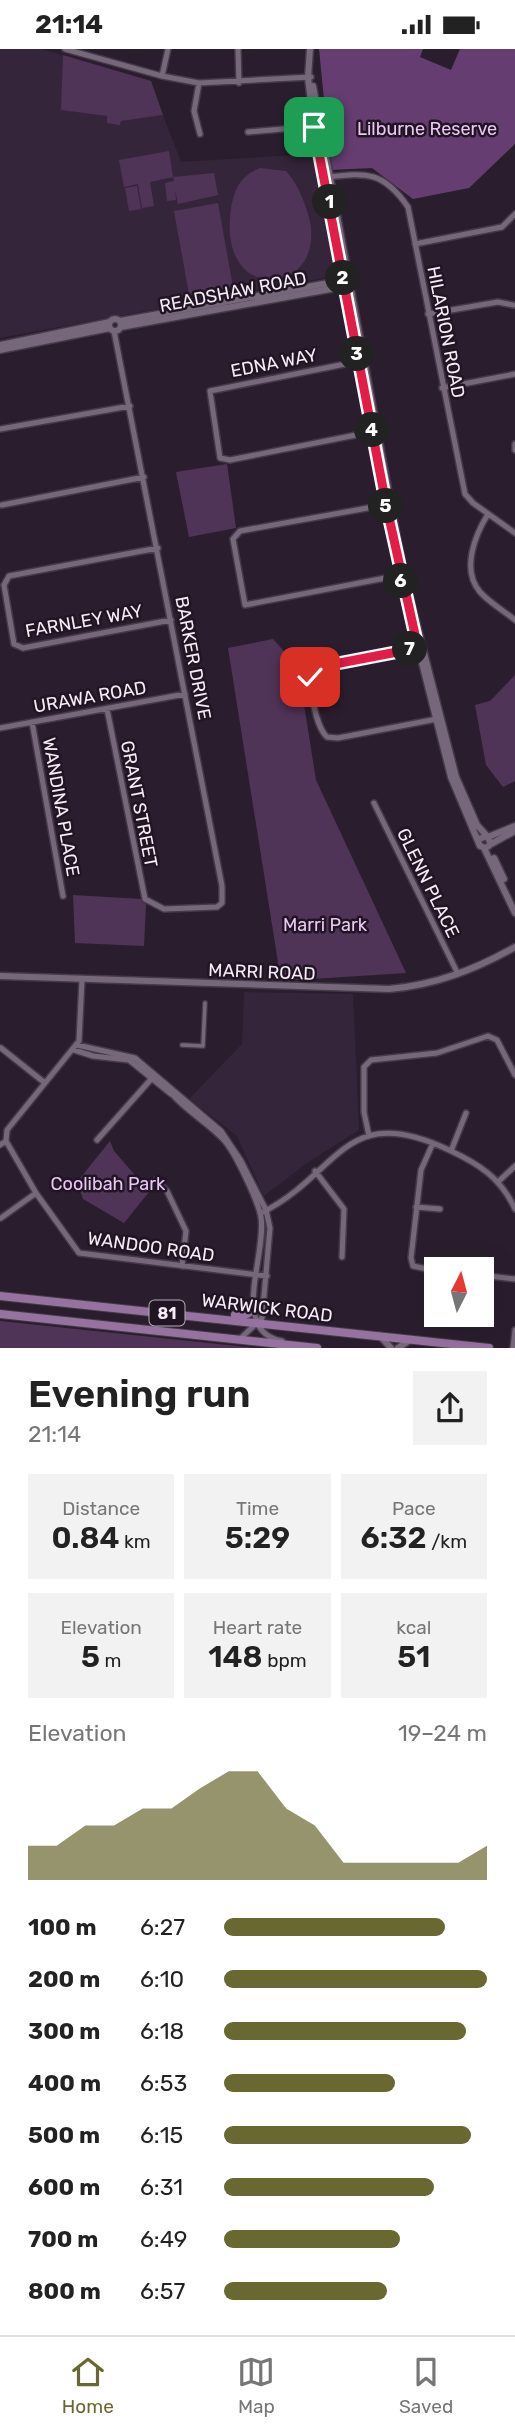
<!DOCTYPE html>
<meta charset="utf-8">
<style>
:root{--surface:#fff;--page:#f2f2f2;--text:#222;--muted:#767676;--line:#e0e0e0;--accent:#696830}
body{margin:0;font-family:Rubik,sans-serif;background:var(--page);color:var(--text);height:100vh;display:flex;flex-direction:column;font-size:26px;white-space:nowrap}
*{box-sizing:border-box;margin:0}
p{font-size:23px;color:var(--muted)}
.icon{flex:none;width:38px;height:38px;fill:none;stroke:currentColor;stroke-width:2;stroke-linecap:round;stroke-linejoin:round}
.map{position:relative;height:1299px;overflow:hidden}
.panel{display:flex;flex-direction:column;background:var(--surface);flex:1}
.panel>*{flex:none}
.needle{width:46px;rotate:6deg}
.fabs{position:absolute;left:424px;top:1208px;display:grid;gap:14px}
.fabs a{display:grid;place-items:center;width:70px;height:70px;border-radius:0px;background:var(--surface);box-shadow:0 7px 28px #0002;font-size:35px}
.pin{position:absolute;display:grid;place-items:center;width:60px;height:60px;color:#fff;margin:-30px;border-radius:14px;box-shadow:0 4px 10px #0006}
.km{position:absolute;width:35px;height:35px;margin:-18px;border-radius:50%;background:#222;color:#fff;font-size:19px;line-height:35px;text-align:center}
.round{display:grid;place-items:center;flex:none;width:74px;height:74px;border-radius:0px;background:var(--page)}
.head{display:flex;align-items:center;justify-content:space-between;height:119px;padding:0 28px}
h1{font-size:38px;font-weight:600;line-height:52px}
.metrics{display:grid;grid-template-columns:repeat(3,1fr);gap:10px;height:119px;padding:7px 28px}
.metrics div{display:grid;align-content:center;border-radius:0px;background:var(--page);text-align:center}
.metrics b{font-size:30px;font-weight:600}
.metrics small{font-size:19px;font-weight:400}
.metrics p{font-size:19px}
.chart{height:196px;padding:14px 28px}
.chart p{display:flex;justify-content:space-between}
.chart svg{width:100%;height:126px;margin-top:7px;fill:var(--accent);opacity:.7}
ul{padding:0 28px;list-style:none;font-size:23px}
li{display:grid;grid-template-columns:112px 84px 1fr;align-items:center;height:52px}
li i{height:18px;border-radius:9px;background:var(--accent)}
.status{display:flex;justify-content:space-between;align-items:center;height:49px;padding:0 35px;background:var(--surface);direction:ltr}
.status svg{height:19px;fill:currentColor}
.tabs{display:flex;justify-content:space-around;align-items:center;height:98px;border-top:2px solid var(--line);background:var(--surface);font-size:19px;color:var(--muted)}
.tabs a{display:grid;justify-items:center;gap:4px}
.tabs .selected{color:var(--accent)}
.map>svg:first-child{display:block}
</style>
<div class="status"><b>21:14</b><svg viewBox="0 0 49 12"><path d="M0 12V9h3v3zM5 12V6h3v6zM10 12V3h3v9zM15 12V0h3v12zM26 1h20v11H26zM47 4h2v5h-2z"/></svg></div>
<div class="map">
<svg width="515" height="1299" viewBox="0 0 515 1299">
<rect width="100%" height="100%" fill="#2a1e2e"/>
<path fill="#35253a" d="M0,0H41L63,6L62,61L107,67L120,75L121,72L163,66L181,113L312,105L335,223L329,228L0,289Z
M244,943L353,945L359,1081L307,1114L264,1147L237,1087L189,1050L242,995Z"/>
<path fill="#503458" d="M63,6L151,32L163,66L121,72L120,76L107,74V67L61,61Z
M169,102L173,128L214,124L218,146L178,155L175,141L176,151L167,152L165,134L174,132L173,128L150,133L154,157L142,159L138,135L124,138L119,111Z
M260,119L286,122C297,135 303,148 308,165C332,246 216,261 231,160C234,140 241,126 260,119Z
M137,137L141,160L129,162L125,139Z
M218,154L233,238L189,245L174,162Z
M227,415L236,479L189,488L176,423Z
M273,590L298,618L316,731L406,924L281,932L228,599Z
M515,626V732L503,738L486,716L475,656L490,652Z
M73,846L141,850L146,855L144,897L75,894Z
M110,1092L114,1102L141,1133L149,1132L153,1138L124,1174L83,1150L77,1133Z
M0,1272L256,1299H0Z"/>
<path fill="#653d70" d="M319,0H423L420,8L451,21L460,0H515V95L469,139L413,150L372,119L331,121Z"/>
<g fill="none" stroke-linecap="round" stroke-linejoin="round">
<g stroke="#453a48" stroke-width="6">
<path id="pedestrian" d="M182,996L203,997L205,954"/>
</g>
<g stroke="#453a48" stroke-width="8">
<path id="minor" d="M65,0L162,27L199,34L311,28
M238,0L239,34
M162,27L168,0
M199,34L194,62L200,85
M248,83L318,77
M328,128C367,123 384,123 408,158L465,445L473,454L515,484
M415,195L502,178L515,165
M428,265L498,253L513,256
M360,312L210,342L220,409L230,411L376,382
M442,339L515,325
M0,380L130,357
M515,395V401
M390,455L240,482L233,490L245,556L401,526
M2,456L144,428
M488,465C475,486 461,521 480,543C490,554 504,562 515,571
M158,499L9,527L4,536L14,595L23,599L171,571
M422,598L315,620C306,633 316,678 327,688L338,689L437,670
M107,660L145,850L164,860L217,858L222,854V837L114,282
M32,673L63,847
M0,679L185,645
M374,754L458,925
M77,996L135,1009L221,1082L241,1112L266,1161L270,1179L262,1269L241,1289
M1,999L45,1034
M74,1001L93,1007L129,1011L171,1045
M171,1044C186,1062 207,1073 224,1091C235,1103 258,1152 261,1168C267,1206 229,1282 282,1292
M369,1087L364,1063V1018L371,1011L437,1004L488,987L497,991L515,1026
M97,1091L153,1028
M6,1092L36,1144L79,1204L267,1227
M433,1094L421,1121L411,1209L413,1217L436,1222
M0,1096L6,1092L7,1081L79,992L82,930
M451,1102L466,1064
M315,1122L344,1160L342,1208
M156,1131L167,1142L186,1182L182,1217
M499,1132L515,1117
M416,1158L440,1160
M263,1163C340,1124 344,1051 449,1101C479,1115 501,1129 515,1160
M1,1169L36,1144
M481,1226L515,1230
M513,1299L515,1281"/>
</g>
<g stroke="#453a48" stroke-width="9">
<path id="tertiary" d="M310,0L308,29L314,77L400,527L451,728L480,797L486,799L491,795L487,787L479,790
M313,37L404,526L456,728L477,776L487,787
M109 276a6 6 0 1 1 12 0a6 6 0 1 1-12 0Z
M120,272L345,231
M121,278L347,237
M0,296L110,273
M0,301L110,279
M488,788L515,777
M491,795L515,782
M484,799L515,864
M494,809L504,830
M0,927L389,940C435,936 474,921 515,898
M380,1287L391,1299
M398,1299L410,1291"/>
</g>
<g stroke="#453a48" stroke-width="10">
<path id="primary" d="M0,1247L489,1299
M0,1265L317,1299
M235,1266L247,1265L254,1260"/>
</g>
<use href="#pedestrian" stroke="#76677a" stroke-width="3.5"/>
<use href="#minor" stroke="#76677a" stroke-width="5"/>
<use href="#tertiary" stroke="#76677a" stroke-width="6"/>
<use href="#primary" stroke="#9672a0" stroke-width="8"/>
</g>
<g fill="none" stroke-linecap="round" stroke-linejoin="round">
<g stroke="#fff" stroke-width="14">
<path id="route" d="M310,628L319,618L418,599L386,455L314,78"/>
</g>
<use href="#route" stroke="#e11d48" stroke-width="9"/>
</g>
<g text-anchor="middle" stroke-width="5" stroke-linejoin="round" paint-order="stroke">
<rect fill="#211524" stroke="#b5acb8" stroke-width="2" x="149.5" y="1251.5" width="35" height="25" rx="5"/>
<g font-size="16" font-weight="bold" fill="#f5ecf7">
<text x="167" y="1270">81</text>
</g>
<g font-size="18" fill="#ebc6f6" stroke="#211524">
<text x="427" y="86">Lilburne Reserve</text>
<text x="325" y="882">Marri Park</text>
<text x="108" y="1141">Coolibah Park</text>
</g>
<g font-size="18" fill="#f5ecf7" stroke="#211524">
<text transform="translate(233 243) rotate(-11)" y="6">READSHAW ROAD</text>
<text transform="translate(446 283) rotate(79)" y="6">HILARION ROAD</text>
<text transform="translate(274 314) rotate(-11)" y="6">EDNA WAY</text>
<text transform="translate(84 572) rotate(-10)" y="6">FARNLEY WAY</text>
<text transform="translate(193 609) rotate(79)" y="6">BARKER DRIVE</text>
<text transform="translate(90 648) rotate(-10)" y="6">URAWA ROAD</text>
<text transform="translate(139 755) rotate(79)" y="6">GRANT STREET</text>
<text transform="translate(61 758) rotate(80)" y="6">WANDINA PLACE</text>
<text transform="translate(428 834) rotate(64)" y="6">GLENN PLACE</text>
<text transform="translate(262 923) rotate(2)" y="6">MARRI ROAD</text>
<text transform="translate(151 1198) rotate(8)" y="6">WANDOO ROAD</text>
<text transform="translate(267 1259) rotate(7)" y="6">WARWICK ROAD</text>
</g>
</g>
</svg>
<div class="fabs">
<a><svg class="needle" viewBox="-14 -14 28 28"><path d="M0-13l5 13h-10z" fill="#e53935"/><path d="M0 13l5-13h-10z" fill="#767676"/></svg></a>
</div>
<div class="pin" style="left:314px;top:78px;background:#1e9e55"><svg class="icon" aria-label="arrive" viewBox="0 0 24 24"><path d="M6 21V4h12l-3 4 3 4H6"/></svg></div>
<div class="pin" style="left:310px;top:628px;background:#d93025"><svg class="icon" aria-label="check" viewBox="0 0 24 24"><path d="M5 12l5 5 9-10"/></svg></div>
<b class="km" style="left:330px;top:153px">1</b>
<b class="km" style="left:343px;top:229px">2</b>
<b class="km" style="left:357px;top:305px">3</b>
<b class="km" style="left:372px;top:381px">4</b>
<b class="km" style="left:386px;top:457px">5</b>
<b class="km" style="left:401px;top:532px">6</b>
<b class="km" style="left:410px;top:600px">7</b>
</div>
<section class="panel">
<div class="head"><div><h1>Evening run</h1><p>21:14</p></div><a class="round"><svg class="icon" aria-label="share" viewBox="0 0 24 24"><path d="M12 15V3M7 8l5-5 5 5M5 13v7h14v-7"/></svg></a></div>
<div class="metrics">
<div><p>Distance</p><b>0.84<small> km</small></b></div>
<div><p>Time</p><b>5:29</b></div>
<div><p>Pace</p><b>6:32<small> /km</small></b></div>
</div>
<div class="metrics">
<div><p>Elevation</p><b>5<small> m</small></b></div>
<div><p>Heart rate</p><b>148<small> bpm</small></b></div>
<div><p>kcal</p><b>51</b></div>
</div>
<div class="chart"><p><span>Elevation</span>19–24 m</p>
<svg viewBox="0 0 160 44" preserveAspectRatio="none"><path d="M0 44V32L10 32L20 25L30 25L40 19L50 19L60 12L70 6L80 6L90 19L100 25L110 38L120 38L130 38L140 38L150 38L160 32V44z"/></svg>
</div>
<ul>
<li><b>100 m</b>6:27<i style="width:84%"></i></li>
<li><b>200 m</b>6:10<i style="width:100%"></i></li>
<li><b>300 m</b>6:18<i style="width:92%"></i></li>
<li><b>400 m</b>6:53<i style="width:65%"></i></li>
<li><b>500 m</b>6:15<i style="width:94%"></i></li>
<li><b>600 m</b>6:31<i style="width:80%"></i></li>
<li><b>700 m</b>6:49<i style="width:67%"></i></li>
<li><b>800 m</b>6:57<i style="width:62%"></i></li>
</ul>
</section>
<nav class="tabs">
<a class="selected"><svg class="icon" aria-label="home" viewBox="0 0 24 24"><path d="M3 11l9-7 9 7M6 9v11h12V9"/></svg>Home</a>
<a><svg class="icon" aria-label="map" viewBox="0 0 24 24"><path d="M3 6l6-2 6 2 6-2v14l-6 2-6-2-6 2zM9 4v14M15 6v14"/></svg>Map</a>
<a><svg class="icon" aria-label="saved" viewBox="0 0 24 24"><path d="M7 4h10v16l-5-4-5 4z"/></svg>Saved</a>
</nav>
